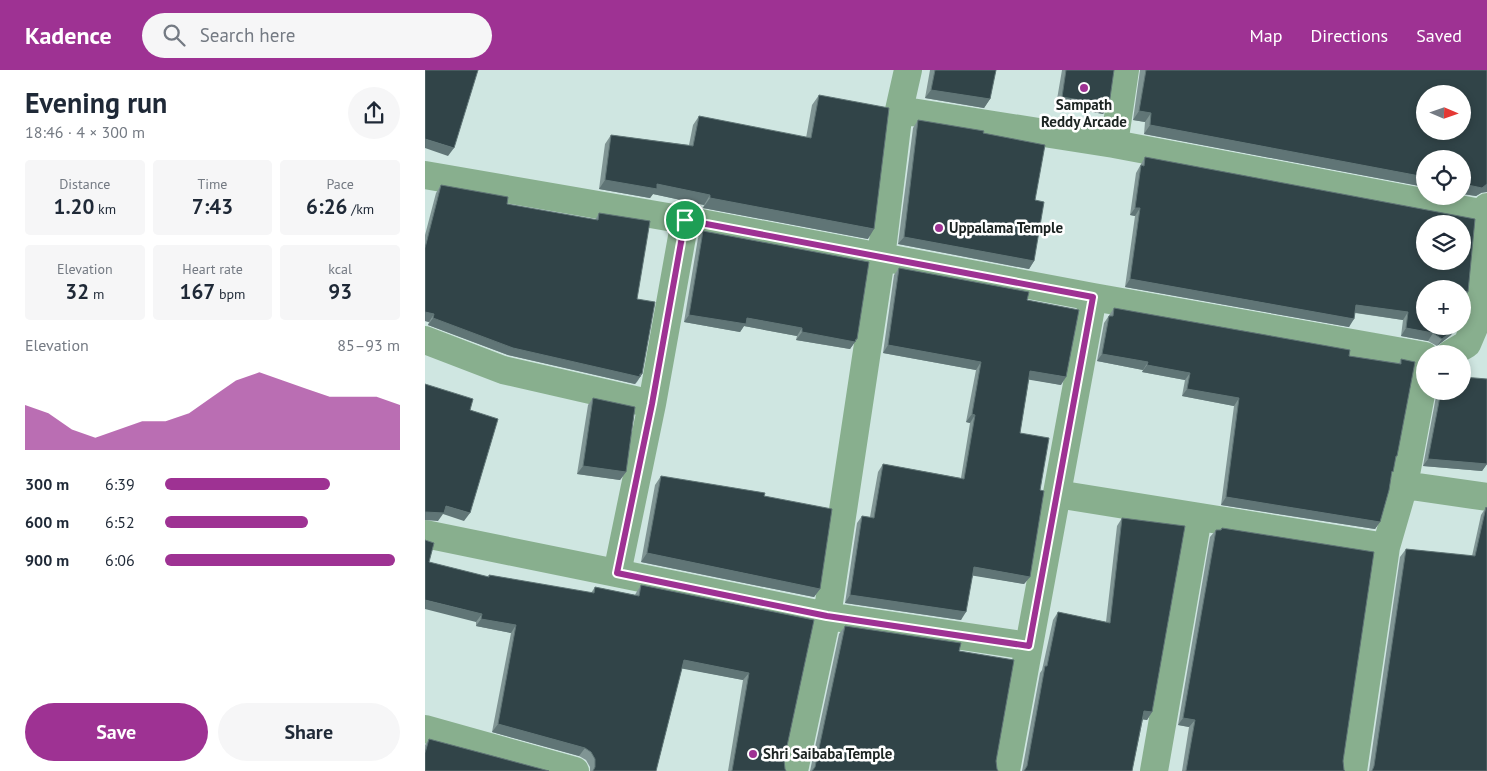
<!DOCTYPE html>
<meta charset="utf-8">
<style>
:root{--surface:#fff;--page:#f6f6f7;--text:#1f2937;--muted:#747a83;--accent:#9e3293}
body{margin:0;font-family:"PT Sans",sans-serif;background:var(--page);color:var(--text);height:100vh;display:flex;flex-direction:column;font-size:19px;white-space:nowrap}
*{box-sizing:border-box;margin:0}
p{font-size:16px;color:var(--muted)}
.icon{flex:none;width:28px;height:28px;fill:none;stroke:currentColor;stroke-width:2;stroke-linecap:round;stroke-linejoin:round}
.map{position:relative;flex:1;overflow:hidden}
.drawer{display:flex;flex-direction:column;background:var(--surface);width:425px}
.drawer>*{flex:none}
.needle{width:32px;rotate:92deg}
.controls{position:absolute;left:991px;top:15px;display:grid;gap:10px}
.controls a{display:grid;place-items:center;width:55px;height:55px;border-radius:50%;background:var(--surface);box-shadow:0 2px 8px #0003;font-size:25px}
.pin{position:absolute;display:grid;place-items:center;width:42px;height:42px;color:#fff;margin:-21px;border:2px solid #fff;border-radius:50%;box-shadow:0 1px 5px #0007}
.round{display:grid;place-items:center;flex:none;width:52px;height:52px;border-radius:26px;background:var(--page)}
.overview{display:flex;align-items:center;justify-content:space-between;height:85px;padding:0 25px}
h1{font-size:28px;font-weight:700;line-height:38px}
.stats{display:grid;grid-template-columns:repeat(3,1fr);gap:8px;height:85px;padding:5px 25px}
.stats div{display:grid;align-content:center;border-radius:5px;background:var(--page);text-align:center}
.stats b{font-size:21px;font-weight:700}
.stats small{font-size:14px;font-weight:400}
.stats p{font-size:14px}
.chart{height:140px;padding:10px 25px}
.chart p{display:flex;justify-content:space-between}
.chart svg{width:100%;height:90px;margin-top:5px;fill:var(--accent);opacity:.7}
.action{display:flex;gap:10px;margin-top:auto;padding:10px 25px}
.action a{flex:1;height:58px;border-radius:30px;background:var(--accent);color:#fff;font-size:20px;font-weight:700;line-height:58px;text-align:center}
.action a+a{background:var(--page);color:var(--text)}
ul{padding:0 25px;list-style:none;font-size:16px}
li{display:grid;grid-template-columns:80px 60px 1fr;align-items:center;height:38px}
li i{height:12px;border-radius:6px;background:var(--accent)}
header{display:flex;align-items:center;gap:30px;box-sizing:border-box;height:70px;padding:0 25px;background:var(--accent);color:#fff}
header strong{font-size:24px}
nav{display:flex;gap:28px;margin-inline-start:auto;font-size:18px}
.search{width:350px;height:45px;background:var(--page);display:flex;align-items:center;gap:12px;box-sizing:border-box;padding:0 18px;border-radius:28px;color:var(--muted);font-size:19px}
main{display:flex;flex:1;min-height:0}
.map>svg:first-child{display:block}
</style>
<header>
<strong>Kadence</strong>
<div class="search"><svg class="icon" aria-label="search" viewBox="0 0 24 24"><circle cx="10" cy="10" r="6"/><path d="M15 15l6 6"/></svg>Search here</div>
<nav><a>Map</a><a>Directions</a><a>Saved</a></nav>
</header>
<main>
<section class="drawer">
<div class="overview"><div><h1>Evening run</h1><p>18:46 · 4 × 300 m</p></div><a class="round"><svg class="icon" aria-label="share" viewBox="0 0 24 24"><path d="M12 15V3M7 8l5-5 5 5M5 13v7h14v-7"/></svg></a></div>
<div class="stats">
<div><p>Distance</p><b>1.20<small> km</small></b></div>
<div><p>Time</p><b>7:43</b></div>
<div><p>Pace</p><b>6:26<small> /km</small></b></div>
</div>
<div class="stats">
<div><p>Elevation</p><b>32<small> m</small></b></div>
<div><p>Heart rate</p><b>167<small> bpm</small></b></div>
<div><p>kcal</p><b>93</b></div>
</div>
<div class="chart"><p><span>Elevation</span>85–93 m</p>
<svg viewBox="0 0 160 44" preserveAspectRatio="none"><path d="M0 44V22L10 26L20 34L30 38L40 34L50 30L60 30L70 26L80 18L90 10L100 6L110 10L120 14L130 18L140 18L150 18L160 22V44z"/></svg>
</div>
<ul>
<li><b>300 m</b>6:39<i style="width:70%"></i></li>
<li><b>600 m</b>6:52<i style="width:61%"></i></li>
<li><b>900 m</b>6:06<i style="width:98%"></i></li>
</ul>
<div class="action"><a>Save</a><a>Share</a></div>
</section>
<div class="map">
<svg width="1062" height="701" viewBox="0 0 1062 701">
<rect width="100%" height="100%" fill="#cfe6e1"/>
<g fill="none" stroke-linecap="round" stroke-linejoin="round">
<path stroke="#88af8e" stroke-width="28" d="M474,40L689,74L1061,144
M689,74L700,0
M0,105L260,150L668,227L1000,286
M0,270L78,300L227,334
M1025,284L1042,274L1051,253L1062,137
M979,415L1062,427
M632,424L961,477
M0,464L402,546L604,576
M192,503L227,334L260,150
M0,659L150,701
M369,701L402,546L456,188L474,40L483,0
M581,701L668,227
M729,701L773,447
M928,701L961,477L979,415L1000,303"/>
</g>
<path fill="#809594" d="M505,0H571L565,29L559,38L500,28Z
M637,0H689L684,35L678,44L631,35Z
M715,0H1062L1056,123L1051,126L1038,124V89H1000V117L719,64L720,52L708,50Z
M394,25L443,169L278,138L279,135L228,124L225,128L174,119L180,74L186,65L264,75L268,55L274,46L381,68L387,35Z
M493,50L558,63L610,130L609,191L604,199L473,174L488,58Z
M720,87L1043,222L1038,229L1000,219L1031,258L1026,265L1012,276L1003,271L976,266L978,250L930,243L924,257L700,217L710,146L705,145L711,103Z
M16,115L82,134L170,150L174,143L212,229L217,304L212,312L210,314L83,285L3,255L4,252L0,251V165L11,123Z
M278,161L432,269L425,279L371,270L372,266L319,256L315,262L259,252L273,168Z
M474,198L602,230L636,315L604,309L595,363L615,420L605,507L599,514L548,505L536,550L420,533L432,453L437,446L445,447L453,402L458,394L536,408L545,353L541,352L551,300L458,283L469,205Z
M689,238L924,286L974,293L976,289L972,386L970,389L955,452L950,459L796,435L809,336L757,326L760,310L717,302L718,300L672,291L679,253Z
M1012,321H1038L1062,394L1057,401L998,396Z
M168,328L201,402L195,410L152,404L163,335Z
M236,406L395,519L389,527L216,492L230,415Z
M1061,437L1062,701H944L975,487L981,479L1047,486L1056,445Z
M697,448L727,642L722,650L718,649L707,701H597L615,603L617,600L628,550L633,542L681,552L692,456Z
M797,458L918,691L919,700L920,701H757L764,657L753,655L785,467L791,460H795Z
M4,492L63,507L64,505L166,523L170,517L210,525L211,523L216,515L389,550L359,690L360,699L361,701H303L318,610L257,598L231,701H165V697L161,690L154,686L67,662L86,563L51,556V552Z
M420,556L534,581L571,691L572,699L573,701H385L414,564Z
M4,669L0,701V675Z"/>
<path fill="#607576" d="M506,20L565,29L559,38L500,28Z
M637,27L684,35L678,44L631,35Z
M714,41L726,43L720,52L708,50Z
M725,55L1000,107V117L719,64Z
M0,69L29,78L23,86L0,78Z
M180,110L232,114L285,125L279,135L228,124L225,128L174,119Z
M1038,114H1062V122L1056,123L1051,126L1038,124Z
M285,128L449,159L443,169L278,138Z
M710,138H715L710,146L705,145Z
M479,167L609,191L604,199L473,174Z
M705,209L929,249L924,257L700,217Z
M1038,221L1043,222L1038,229Z
M931,235L983,242L978,250L926,242Z
M0,242L9,244L4,252L0,251Z
M264,245L322,248L377,258L372,266L319,256L315,262L259,252Z
M8,248L215,304H217L210,314L83,285L3,255Z
M981,258L1008,263L1003,271L976,266Z
M1031,258L1026,265L1012,276L1017,269Z
M377,262L431,269H432L425,279L371,270Z
M463,275L556,292L551,300L458,283Z
M677,284L723,292L718,300L672,291Z
M722,295L765,303L760,310L717,302Z
M605,301L641,307L636,315L600,309Z
M762,319L814,328L809,336L757,326Z
M547,344L550,345L545,353L541,352Z
M1003,389L1062,394L1057,401L998,396Z
M158,396L201,402L195,410L152,404Z
M801,427L955,452L950,459L796,435Z
M21,436L45,443L39,451L18,444L13,451L0,450V442Z
M222,483L395,519L389,527L216,492Z
M549,497L605,507L599,514L544,505Z
M425,525L541,542L536,550L420,533Z
M0,530L57,544L51,552L0,539Z
M56,549L91,555L86,563L51,556Z
M259,590L324,603L318,610L254,598Z
M719,641L727,642L722,650L714,649Z
M758,648L770,650L764,657L753,655Z
M73,654L160,678L154,686L67,662Z"/>
<path fill="#314448" stroke="#607576" fill-rule="evenodd" d="M0,0H53L29,78L0,69Z
M510,0H571L565,29L506,20Z
M641,0H689L684,35L637,27Z
M721,0H1062V114L1057,118L1038,114V89H1000V107L725,55L726,43L714,41ZM1000,24H1038V61H1000Z
M394,25L464,38L449,159L285,128V125L232,114V119L180,110L186,65L268,76L274,46L386,68Z
M493,50L559,61L558,63L620,75L610,130L619,132L609,191L479,167Z
M720,87L1050,149L1043,222L1038,221V219H1000V256H1031V258L1017,269L1008,263L981,258L983,242L931,235L929,249L705,209L715,138H710L716,95L719,96ZM1000,154H1038V191H1000Z
M16,115L83,127L82,134L173,150L174,143L225,151L212,229L230,232L217,304H215V307L88,278L8,248L9,244L0,242V178Z
M278,161L444,192L432,269H431L430,272L377,262V258L322,248L321,254L264,245Z
M474,198L604,222L602,230L654,240L641,307L605,301L595,363L624,368L615,420L619,421L605,507L549,497L541,542L425,525L437,446L449,448L458,394L539,409L550,345L547,344L556,292L463,275Z
M689,238L925,280L924,286L976,294V289L990,292L972,386H971L968,402L967,401L964,420L955,452L801,427L814,328L762,319L765,303L722,295L723,292L677,284L684,246H688Z
M1038,307L1062,309V394L1003,389L1016,321H1038Z
M0,314L48,329L45,340L73,349L45,443L21,436L19,443L0,442Z
M168,328L210,337L201,402L158,396Z
M236,406L340,423L339,426L407,439L395,519L222,483Z
M1061,437L1062,438V701H947L949,696L981,479L1050,486Z
M697,448L760,456L727,642L719,641L707,701H599L602,696L620,596H622L633,542L685,553Z
M797,458L949,482L918,691L919,700L920,701H761L770,650L758,648L791,460H796Z
M0,470L9,473L4,492L64,507V505L169,523L170,517L214,526L216,515L389,550L359,690L360,699L361,701H307L324,603L259,590L231,701H168L170,697V689L166,682L160,678L73,654L91,555L56,549L57,544L0,530Z
M420,556L536,573L534,581L589,590L571,691L572,699L573,701H387L390,697Z
M4,669L124,701H0V683Z"/>
<g fill="none" stroke-linecap="round" stroke-linejoin="round">
<g stroke="#fff" stroke-width="10">
<path id="route" d="M260,150L668,227L604,576L402,546L192,503L227,334Z"/>
</g>
<use href="#route" stroke="#9e3293" stroke-width="6"/>
</g>
<g fill="#9e3293" stroke="#fff" stroke-width="2">
<circle cx="659" cy="18" r="5"/>
<circle cx="514" cy="158" r="5"/>
<circle cx="328" cy="684" r="5"/>
</g>
<g text-anchor="middle" stroke-width="5" stroke-linejoin="round" paint-order="stroke">
<g font-size="15" font-weight="bold" fill="#1c2422" stroke="#fff" text-anchor="start">
<text x="659" y="40" text-anchor="middle">Sampath<tspan x="659" dy="17">Reddy Arcade</tspan></text>
<text x="524" y="163">Uppalama Temple</text>
<text x="338" y="689">Shri Saibaba Temple</text>
</g>
</g>
</svg>
<div class="controls">
<a><svg class="needle" viewBox="-14 -14 28 28"><path d="M0-13l5 13h-10z" fill="#e53935"/><path d="M0 13l5-13h-10z" fill="#747a83"/></svg></a>
<a><svg class="icon" aria-label="locate" viewBox="0 0 24 24"><circle cx="12" cy="12" r="6"/><path d="M12 2v4M12 18v4M2 12h4M18 12h4"/></svg></a>
<a><svg class="icon" aria-label="layers" viewBox="0 0 24 24"><path d="M12 4l9 5-9 5-9-5zM3 14l9 5 9-5"/></svg></a>
<a>+</a>
<a>−</a>
</div>
<div class="pin" style="left:260px;top:150px;background:#1e9e55"><svg class="icon" aria-label="arrive" viewBox="0 0 24 24"><path d="M6 21V4h12l-3 4 3 4H6"/></svg></div>
</div>
</main>
